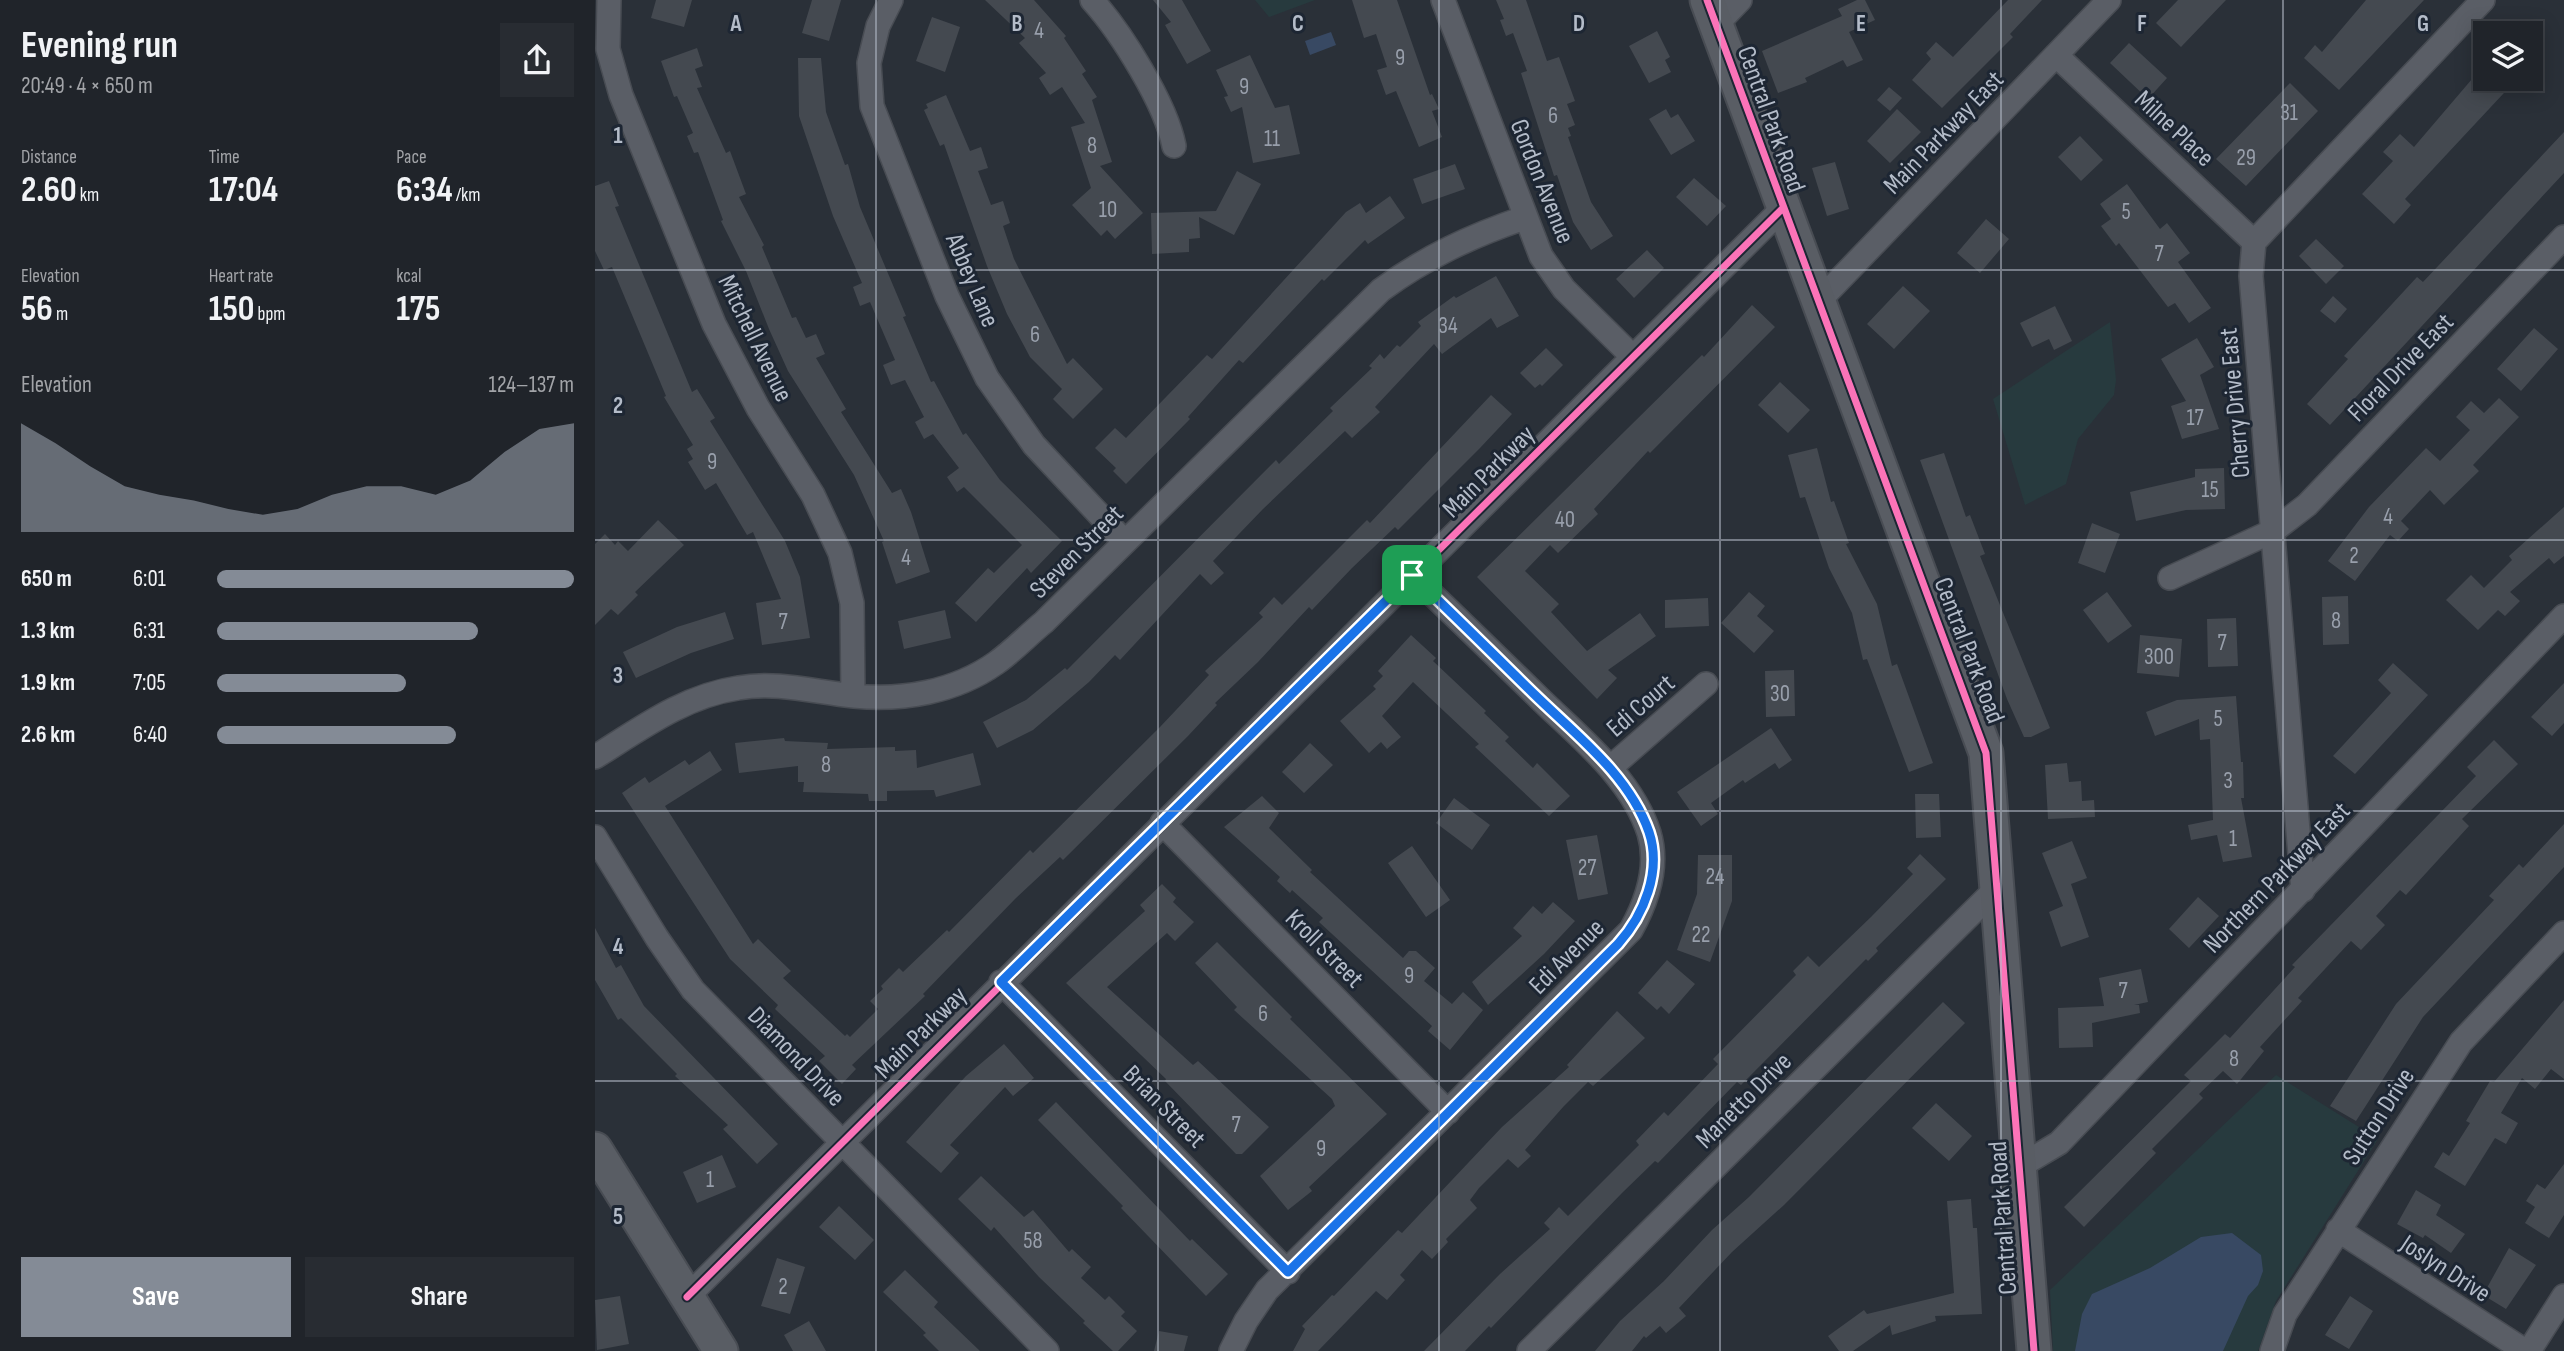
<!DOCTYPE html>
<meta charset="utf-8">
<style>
:root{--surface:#20242a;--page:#282c32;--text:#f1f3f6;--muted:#a2a4a8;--line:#3d4147;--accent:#848b96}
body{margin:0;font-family:"Sofia Sans Condensed",sans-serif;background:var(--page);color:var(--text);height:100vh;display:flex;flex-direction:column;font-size:26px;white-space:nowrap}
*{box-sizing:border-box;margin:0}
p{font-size:23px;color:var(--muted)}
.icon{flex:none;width:38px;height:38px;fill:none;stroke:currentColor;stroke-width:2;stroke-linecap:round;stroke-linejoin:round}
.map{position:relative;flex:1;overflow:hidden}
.sheet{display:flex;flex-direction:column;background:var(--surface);width:595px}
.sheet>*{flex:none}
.fabs{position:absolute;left:1878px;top:21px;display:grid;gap:14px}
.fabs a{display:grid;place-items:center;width:70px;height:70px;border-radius:0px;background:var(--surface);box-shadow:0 4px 18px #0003,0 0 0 2px var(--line);font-size:35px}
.pin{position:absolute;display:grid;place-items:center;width:60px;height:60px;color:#fff;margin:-30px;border-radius:14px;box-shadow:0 4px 10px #0006}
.round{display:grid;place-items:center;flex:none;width:74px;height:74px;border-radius:0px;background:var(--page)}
.headline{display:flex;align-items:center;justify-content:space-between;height:119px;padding:0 21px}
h1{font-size:38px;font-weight:700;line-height:52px}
.metrics{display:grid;grid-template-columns:repeat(3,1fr);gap:10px;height:119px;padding:7px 21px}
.metrics div{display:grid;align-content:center}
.metrics b{font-size:35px;font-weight:700}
.metrics small{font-size:19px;font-weight:400}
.metrics p{font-size:19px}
.chart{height:196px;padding:14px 21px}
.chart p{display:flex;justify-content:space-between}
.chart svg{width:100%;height:126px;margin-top:7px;fill:var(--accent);opacity:.7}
.button{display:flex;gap:14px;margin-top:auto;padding:14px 21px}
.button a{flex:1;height:80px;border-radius:0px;background:var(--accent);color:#fff;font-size:28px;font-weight:700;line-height:80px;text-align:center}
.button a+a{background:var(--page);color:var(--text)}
ul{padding:0 21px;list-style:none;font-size:23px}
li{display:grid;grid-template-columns:112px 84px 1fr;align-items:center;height:52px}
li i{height:18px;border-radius:9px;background:var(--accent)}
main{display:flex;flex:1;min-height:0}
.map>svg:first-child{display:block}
</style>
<main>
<section class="sheet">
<div class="headline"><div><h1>Evening run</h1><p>20:49 · 4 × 650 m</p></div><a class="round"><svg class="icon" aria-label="share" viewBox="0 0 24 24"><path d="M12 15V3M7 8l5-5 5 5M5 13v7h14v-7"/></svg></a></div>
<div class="metrics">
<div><p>Distance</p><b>2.60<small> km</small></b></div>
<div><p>Time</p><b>17:04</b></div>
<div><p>Pace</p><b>6:34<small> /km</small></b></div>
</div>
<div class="metrics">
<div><p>Elevation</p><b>56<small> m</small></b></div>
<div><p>Heart rate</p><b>150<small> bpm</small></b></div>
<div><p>kcal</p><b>175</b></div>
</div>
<div class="chart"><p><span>Elevation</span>124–137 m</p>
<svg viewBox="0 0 160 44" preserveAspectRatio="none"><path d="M0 44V6L10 13L20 21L30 28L40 31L50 33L60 36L70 38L80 36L90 31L100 28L110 28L120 31L130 26L140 16L150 8L160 6V44z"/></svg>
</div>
<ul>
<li><b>650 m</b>6:01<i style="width:100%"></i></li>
<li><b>1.3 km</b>6:31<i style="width:73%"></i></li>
<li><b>1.9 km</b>7:05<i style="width:53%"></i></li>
<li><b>2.6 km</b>6:40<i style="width:67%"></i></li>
</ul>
<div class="button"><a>Save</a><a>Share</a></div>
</section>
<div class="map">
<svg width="1969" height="1351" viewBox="0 0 1969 1351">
<rect width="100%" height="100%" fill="#2a3038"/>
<path fill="#273a3e" d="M660,0H720L674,17Z
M1515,322L1521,380L1519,395L1483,439L1471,484L1430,505L1398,399Z
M1681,1075L1783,1139L1681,1301L1663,1351H1458L1455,1290Z"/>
<path fill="#384963" d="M736,32L741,45L715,55L710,41Z
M1637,1233L1666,1255L1668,1271L1663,1285L1653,1296L1628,1351H1480L1487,1314L1497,1294L1555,1268L1606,1237Z"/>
<path fill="#444950" d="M61,0H97L89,27L56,18Z
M217,0H246L234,41L207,33Z
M390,0H439L471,36L469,38L491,71L487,74L502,97L497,100L517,162L505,166L548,213L520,239L512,230L506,236L477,205L496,188L476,127L490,123L467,87L455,95L444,78L451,73L424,43L430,38Z
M558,0H587L616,51L592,64L570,25L576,22Z
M757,0H802L835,95L837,94L844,109L837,111L847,137L824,147L801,91L791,95L782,70L792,67L781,34L769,38Z
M901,0H931L952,61L964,57L980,101L972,104L980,125L973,128L976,136L973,137L996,202L1018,236L996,250L978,222L962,175L959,176L926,73L932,71L918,33L911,36L905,20L909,19Z
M1262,0H1270L1280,20L1254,32L1268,60L1252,67L1248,60L1210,78L1212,82L1183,93L1167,51L1247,16L1243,9Z
M1413,0H1447L1415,34L1418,37L1347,108L1317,80L1336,59L1331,53L1341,42L1358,57Z
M1583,0H1631L1586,47L1561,23Z
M1771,0H1829L1744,90L1709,58L1720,45L1727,52Z
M337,17L365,27L350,72L321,61Z
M1062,31L1075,57L1070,60L1076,72L1054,83L1034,46Z
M1534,43L1572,78L1553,99L1515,63Z
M102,48L108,66L100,69L107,87L102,88L131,153L135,151L151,194L144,197L169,245L167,247L197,318L201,317L211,338L221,334L230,354L221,358L251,409L246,412L297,493L306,489L316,512L335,572L301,584L287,542L289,541L259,475L193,371L174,329L151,271L126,221L128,220L103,152L99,153L92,136L98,133L82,96L79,97L66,61Z
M655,55L680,108L694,105L705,154L658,163L647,107L636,112L629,97L633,96L621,70Z
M203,58H226L231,112L250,165L253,164L265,207L311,316L308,317L336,382L339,381L368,435L371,433L405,480L467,541L436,573L432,568L381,622L360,603L393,568L399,573L427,545L369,487L362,492L352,477L364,468L338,434L329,439L320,422L329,417L310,380L296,385L288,365L300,360L275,302L265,306L258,287L267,283L238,216L204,116Z
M1877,79H1922L1810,199L1816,205L1799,224L1767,194L1798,161L1788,152L1805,134L1819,147Z
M1695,83L1723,111L1651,186L1621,159Z
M1294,87L1307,98L1295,111L1282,100Z
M351,95L375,151L386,147L393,168L383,171L396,205L408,201L415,223L408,226L419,259L472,364L478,358L508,389L478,419L458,399L467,389L435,357L412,314L392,266L349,144L345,146L329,110L333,108L331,104Z
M1071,109L1076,118L1083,114L1100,141L1076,155L1054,119Z
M1302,109L1326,132L1295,163L1272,141Z
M1969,132V173L1735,425L1712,404L1753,359L1749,356L1822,277L1828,282Z
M1485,136L1508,160L1486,181L1463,157Z
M1240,162L1254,209L1232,216L1217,168Z
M860,164L870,189L827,204L818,179Z
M642,171L666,184L639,235L604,217L605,238L594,239V252L557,254L556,213L621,211Z
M1099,178L1131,206L1112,226L1081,197Z
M14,181L24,206L20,207L97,392L102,389L120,418L115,421L190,541L205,577L215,638L167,645L161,603L186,599L158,532L152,535L121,483L110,490L93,462L98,459L92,449L98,445L69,397L71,396L17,267L9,270L0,251V186Z
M1532,184L1565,229L1572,223L1595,253L1583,262L1616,308L1594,323L1580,303L1573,307L1524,243L1521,246L1506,226L1516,219L1505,204Z
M795,196L810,218L773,244L770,240L729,281L727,279L648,363L644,360L593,417L595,419L531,484L518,471L521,468L500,448L520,428L531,438L612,355L617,359L751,212L765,203L771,213Z
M1391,219L1414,239L1385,273L1362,253Z
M1721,239L1749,266L1731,284L1704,256Z
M1052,250L1069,268L1039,298L1021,279Z
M901,276L924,316L902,328L896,318L847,354L839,344L780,407L785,412L757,438L750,431L668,509L618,561L629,573L616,585L605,574L525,660L520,655L494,682L438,730L402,748L388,722L431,700L470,668L472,670L681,460L684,464L738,411L735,408L777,368L774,366L785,354L789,359L802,345L805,347L826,326L823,322L859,296L861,298Z
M1308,286L1335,311L1299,349L1272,324Z
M1738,296L1752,309L1740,323L1725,311Z
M1157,305L1180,327L1055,453L1053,451L999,509L1003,514L963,553L955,545L930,571L964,604L956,612L992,651L1045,613L1061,636L1013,670L1022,678L1002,699L882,577L1107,355L1109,357Z
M1460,306L1477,341L1459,350L1454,339L1437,347L1425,323Z
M1939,328L1963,349L1926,391L1902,369Z
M1602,338L1619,367L1605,375L1624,429L1587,439L1576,406L1591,401L1566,359Z
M951,348L968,365L947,386L945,384L940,388L925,373Z
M1185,382L1215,410L1193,433L1163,405Z
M896,395L917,414L885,448L803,530L800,527L757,568L717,610L714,607L663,662L620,703L622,705L593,736L468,860L465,857L421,898L328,994L330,996L257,1065L261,1069L247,1084L224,1061L230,1056L180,1009L183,1005L135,959L27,793L50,777L54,783L90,760L94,765L115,751L127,770L70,806L158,944L163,939L196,971L188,978L250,1036L252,1034L255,1037L283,1009L275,1001L288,989L286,986L304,968L308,972L352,930L354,932L435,850L438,853L565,727L614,675L610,671L668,617L664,613L679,597L687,605L772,520L775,523Z
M1904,398L1924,417L1878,465L1884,471L1849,505L1835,490L1806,521L1814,529L1803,541L1795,535L1760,581L1733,561L1774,507L1831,448L1845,461L1875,430L1861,417L1876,401L1889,413Z
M1222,448L1236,502L1239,501L1254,543L1251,544L1282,604L1297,666L1302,664L1338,763L1314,772L1272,659L1268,660L1257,613L1234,568L1210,497L1205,498L1193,455Z
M1349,453L1371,517L1375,515L1390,554L1385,556L1455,728L1436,737H1429L1412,699L1325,460Z
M1629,468L1630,509L1591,510L1541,521L1535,492L1600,477V469Z
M1969,507V556L1959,564L1954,558L1915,592L1925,601L1910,616L1903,610L1883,630L1851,600L1876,575L1889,588L1917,560L1914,556Z
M63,520L89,545L40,592L43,595L23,615L16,609L0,625V544L10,534L20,545L23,541L33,551Z
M1497,523L1525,534L1510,573L1483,563Z
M1154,592L1170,606L1162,616L1179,631L1159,653L1126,623Z
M1512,592L1537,626L1513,643L1488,610Z
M1753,596L1754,644L1728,645L1727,597Z
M1113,598L1114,626L1070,628V600Z
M350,610L356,638L309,649L303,621Z
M130,612L139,639L96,653L41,678L28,652L82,627Z
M1641,618L1643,666L1613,667L1612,619Z
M816,635L841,658L838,661L891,711L889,713L914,737L910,741L938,768L942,763L975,796L954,816L880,747L884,744L818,682L787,716L806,737L792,749L786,742L774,753L745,721L781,689L778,686L788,676L783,671Z
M1545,635L1587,639L1584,677L1542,673Z
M1798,663L1833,695L1760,774L1738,756L1796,693L1783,680Z
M1199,670L1200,716L1171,717L1170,671Z
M1969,683V723L1957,736L1936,717Z
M1641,696L1646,762H1648L1649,798H1646L1657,857L1628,862L1622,835L1596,840L1593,825L1618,820L1615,739L1605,740L1604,719L1560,736L1551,712L1582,700Z
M1176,728L1197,760L1184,769L1180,763L1150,783L1148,780L1116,803L1123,814L1106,826L1082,792Z
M189,738L190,741L233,743L232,749L300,747V751L321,750L322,768L378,753L386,785L341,797L339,790L292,791V801H274L273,794L208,792L209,782H203V766L144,773L140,743Z
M1899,740L1923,764L1867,819L1874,826L1811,895L1805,890L1781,916L1790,925L1766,950L1756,941L1703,998L1707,1001L1665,1047L1669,1051L1642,1084L1628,1071L1604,1094L1608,1098L1557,1149L1561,1153L1489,1227L1469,1207L1596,1081L1589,1075L1630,1034L1635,1038L1700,967L1697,965L1881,776L1872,767Z
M715,743L738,765L709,793L687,772Z
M1472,763L1474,782L1486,781L1487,801L1499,800L1500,817L1453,819L1450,765Z
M1320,794H1344L1346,837L1321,838Z
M667,796L684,813L674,828L717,870L715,872L808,958L814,951H821L840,968L829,981L857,1004L868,992L888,1010L855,1050L833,1031L837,1026L724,922L728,918L697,890L695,893L682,881L685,877L629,827Z
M859,798L895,825L877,850L841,823Z
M1969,824V867L1828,1017L1761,1121L1735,1106L1801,1004L1899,900L1894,896L1924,864L1928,868Z
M1002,835L1013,894L983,900L971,840Z
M1477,841L1492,878L1476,884L1494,937L1466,947L1454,912L1468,906L1447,853Z
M817,846L855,900L831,917L793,863Z
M1325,854L1351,879L1281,948L1283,951L1273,961L1271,959L1146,1085L1142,1082L1063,1163L1060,1161L1027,1193L896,1328L894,1326L870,1351H829L905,1274L955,1229L949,1223L964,1207L973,1216L1044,1145L1041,1141L1069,1112L1073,1116L1123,1064L1118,1059L1201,975L1198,971L1213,956L1224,967L1276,917L1318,874L1312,868Z
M1103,855H1137V901L1115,962L1082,950L1102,894Z
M567,884L581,898L578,902L599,922L580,941L572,933L512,987L598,1065L603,1061L674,1127L647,1154H641L570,1081L571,1079L471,983L550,911L545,905Z
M1603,897L1624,916L1594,948L1574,929Z
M958,902L980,921L949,954L893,1005L877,982L927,936L918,928L938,906L947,914Z
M0,928L21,968L26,965L49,1006L183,1144L162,1164L128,1129L133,1125L80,1076L82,1074L26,1018L23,1020L0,980Z
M622,942L697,1017L695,1019L792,1114L714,1187L717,1191L693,1210L665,1176L740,1106L737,1099L639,1010L642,1007L600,963Z
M1072,960L1100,984L1074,1014L1066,1006L1062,1010L1043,993Z
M1546,969L1553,1002L1539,1005H1544L1545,1013L1497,1023L1498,1047L1464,1048L1463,1008L1509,1006L1504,978Z
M1969,1000V1079L1956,1069L1940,1089L1927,1078L1906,1113L1923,1123L1911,1144L1900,1138L1870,1186L1839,1167L1848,1152L1854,1156L1875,1123L1871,1121L1895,1081L1899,1082Z
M1348,1002L1370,1023L1189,1205L1137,1252L1084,1308L1091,1316L1071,1333L1065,1326L1051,1338L1049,1336L1037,1351H1000L1025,1321L1069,1281L1117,1230L1154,1197Z
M1022,1011L1050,1038L998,1086L993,1082L969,1106L930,1150L936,1156L923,1168L913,1159L884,1188L875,1200L882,1208L851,1239L853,1242L837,1259L827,1250L805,1275L810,1280L792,1300L781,1291L723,1351H698L710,1329L707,1326L737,1295L739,1296L803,1230L807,1233L907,1127L974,1067L972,1065Z
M409,1044L439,1078L418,1096L410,1087L355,1145L364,1153L346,1173L311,1142L371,1076Z
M461,1102L595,1241L597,1239L633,1274L611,1296L526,1208L528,1206L443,1120Z
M1341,1103L1377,1136L1354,1161L1317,1128Z
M127,1155L141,1187L102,1203L88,1172Z
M1969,1164V1215L1954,1238L1930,1223L1940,1207L1931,1201L1942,1184L1950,1189Z
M386,1176L429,1217L438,1210L474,1252L477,1249L496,1267L486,1278L510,1300L514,1296L530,1312L526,1316L542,1331L523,1351H518L488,1323L490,1321L444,1277L399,1227L396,1231L363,1199Z
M1821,1190L1846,1205L1841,1215L1870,1234L1856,1253L1830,1235L1828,1238L1802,1224Z
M1376,1199L1378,1228H1382L1387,1314L1340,1316L1341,1321L1297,1335L1295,1325L1258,1351H1244L1233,1336L1269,1310L1272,1314L1359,1293L1352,1201Z
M244,1206L279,1240L260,1260L224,1227Z
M1914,1248L1941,1265L1911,1309L1888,1295Z
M182,1258L210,1267L195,1314L166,1306Z
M310,1270L343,1302L339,1307L385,1351H344L328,1335L331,1333L288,1292Z
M25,1296L34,1344L2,1350L0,1300Z
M1755,1296L1778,1311L1754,1349L1730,1335Z
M214,1321L231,1351H198L189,1335Z
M564,1331L593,1336L589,1351H559Z"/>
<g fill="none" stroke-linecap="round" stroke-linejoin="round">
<g stroke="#484c53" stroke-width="26">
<path id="street" d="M14,0L13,49L26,95L119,324L163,408L218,495L245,553L257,603L258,696
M296,0L283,26L274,63L277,106L352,296L392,378L439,445L530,542
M497,0C526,32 571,104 579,146
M848,0L946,256L969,289L1038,357
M1121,25L1145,0
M1461,55L1659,242
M1222,303L1514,0
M1575,578L1678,531L1712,505L1969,237
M0,757C45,729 89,696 143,688C183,681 219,692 259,696C307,701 360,692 401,663C418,651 433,635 449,622L786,290C831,257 876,236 929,218
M1015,768L1111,684
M567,823L853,1112
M0,837L62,938L98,990L452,1351
M1708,890L1656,276L1659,242L1888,0
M406,982L693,1272
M1424,1167L1464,1143L1969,616
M1743,1230L1930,1351
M92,1297L1187,209
M636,1351L651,1321L672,1290L1036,930C1052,901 1064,866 1054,833C1036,776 980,734 940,694C899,654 858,614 817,575
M934,1351L1402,888
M1677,1351L1690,1314L1866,1042L1969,933
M1934,1351L1969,1296"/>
</g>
<g stroke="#484c53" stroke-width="37">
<path id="secondary" d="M1112,0L1391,753L1439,1351
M0,1149L126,1351"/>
</g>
<use href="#street" stroke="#5a5e66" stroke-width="23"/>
<use href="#secondary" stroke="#595d64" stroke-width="33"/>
<g stroke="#1d2633" stroke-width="11">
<path id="cycleway" d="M1112,0L1391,753L1439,1351
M92,1297L1187,209"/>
</g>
<use href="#cycleway" stroke="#fb73b8" stroke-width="7"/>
</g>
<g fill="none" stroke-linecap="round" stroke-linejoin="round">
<g stroke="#fff" stroke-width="14">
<path id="route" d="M817,575C858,614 898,654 939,694C981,735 1034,775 1054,832C1067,871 1049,915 1023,944L693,1272L406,982Z"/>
</g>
<use href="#route" stroke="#1a73e8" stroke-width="9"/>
</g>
<path fill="none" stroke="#b4bcc9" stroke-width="2" stroke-opacity="0.55" d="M281,0V1351M563,0V1351M844,0V1351M1125,0V1351M1406,0V1351M1688,0V1351M0,270H1969M0,540H1969M0,811H1969M0,1081H1969"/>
<g text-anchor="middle" stroke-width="6" stroke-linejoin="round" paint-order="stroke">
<g font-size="23" fill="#989fab">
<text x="444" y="38">4</text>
<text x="805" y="65">9</text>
<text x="649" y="94">9</text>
<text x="1694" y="120">31</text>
<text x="958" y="123">6</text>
<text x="677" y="146">11</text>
<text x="497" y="153">8</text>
<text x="1651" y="165">29</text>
<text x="513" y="217">10</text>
<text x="1531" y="219">5</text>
<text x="1564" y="261">7</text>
<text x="853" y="333">34</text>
<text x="440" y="342">6</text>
<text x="1600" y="425">17</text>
<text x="117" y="469">9</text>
<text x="1615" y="497">15</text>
<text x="1793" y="524">4</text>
<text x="970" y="527">40</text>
<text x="1759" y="563">2</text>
<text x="311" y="565">4</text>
<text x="1741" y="628">8</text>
<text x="188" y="629">7</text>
<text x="1627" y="650">7</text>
<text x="1564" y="664">300</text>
<text x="1185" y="701">30</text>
<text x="1623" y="726">5</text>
<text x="231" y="772">8</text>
<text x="1633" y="788">3</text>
<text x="1638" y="846">1</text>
<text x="992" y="875">27</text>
<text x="1120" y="884">24</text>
<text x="1106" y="942">22</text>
<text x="814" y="983">9</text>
<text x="1528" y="998">7</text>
<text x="668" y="1021">6</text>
<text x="1639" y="1066">8</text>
<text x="641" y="1132">7</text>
<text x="726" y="1156">9</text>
<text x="115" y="1187">1</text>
<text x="438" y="1248">58</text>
<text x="188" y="1294">2</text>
</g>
<g font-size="26" fill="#b4bcc9" stroke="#1d2633">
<text transform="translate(1177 119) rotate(70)" y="9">Central Park Road</text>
<text transform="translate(1580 128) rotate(43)" y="9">Milne Place</text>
<text transform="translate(1348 132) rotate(-46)" y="9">Main Parkway East</text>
<text transform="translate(948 181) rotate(68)" y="9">Gordon Avenue</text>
<text transform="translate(378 280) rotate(67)" y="9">Abbey Lane</text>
<text transform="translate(161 338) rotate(64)" y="9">Mitchell Avenue</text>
<text transform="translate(1805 367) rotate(-46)" y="9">Floral Drive East</text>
<text transform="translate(1639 403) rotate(-95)" y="9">Cherry Drive East</text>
<text transform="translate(893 471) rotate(-45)" y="9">Main Parkway</text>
<text transform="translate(481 551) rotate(-45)" y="9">Steven Street</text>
<text transform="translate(1375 650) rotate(69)" y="9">Central Park Road</text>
<text transform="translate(1045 705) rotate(-41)" y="9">Edi Court</text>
<text transform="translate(1681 877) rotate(-46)" y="9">Northern Parkway East</text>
<text transform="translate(730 948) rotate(45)" y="9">Kroll Street</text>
<text transform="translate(971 956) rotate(-45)" y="9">Edi Avenue</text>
<text transform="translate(325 1032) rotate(-45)" y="9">Main Parkway</text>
<text transform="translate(202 1056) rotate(46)" y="9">Diamond Drive</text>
<text transform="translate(1148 1100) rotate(-45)" y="9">Manetto Drive</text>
<text transform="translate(570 1106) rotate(45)" y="9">Brian Street</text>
<text transform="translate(1783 1116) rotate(-57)" y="9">Sutton Drive</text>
<text transform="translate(1407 1218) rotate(-94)" y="9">Central Park Road</text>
<text transform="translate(1851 1268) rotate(33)" y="9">Joslyn Drive</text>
</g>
</g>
<g font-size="23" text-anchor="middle" font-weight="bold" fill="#b4bcc9" stroke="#1d2633" stroke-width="6" stroke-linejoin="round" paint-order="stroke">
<text x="141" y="31">A</text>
<text x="422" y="31">B</text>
<text x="703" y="31">C</text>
<text x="984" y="31">D</text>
<text x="1266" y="31">E</text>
<text x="1547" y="31">F</text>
<text x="1828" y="31">G</text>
<text x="23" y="143">1</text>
<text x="23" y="413">2</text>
<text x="23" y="683">3</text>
<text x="23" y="954">4</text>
<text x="23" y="1224">5</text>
</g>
</svg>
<div class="fabs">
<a><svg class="icon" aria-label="layers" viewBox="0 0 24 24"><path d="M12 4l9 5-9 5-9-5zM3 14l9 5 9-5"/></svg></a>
</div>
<div class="pin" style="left:817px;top:575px;background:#1e9e55"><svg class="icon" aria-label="arrive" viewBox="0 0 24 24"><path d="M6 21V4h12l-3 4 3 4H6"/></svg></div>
</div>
</main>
